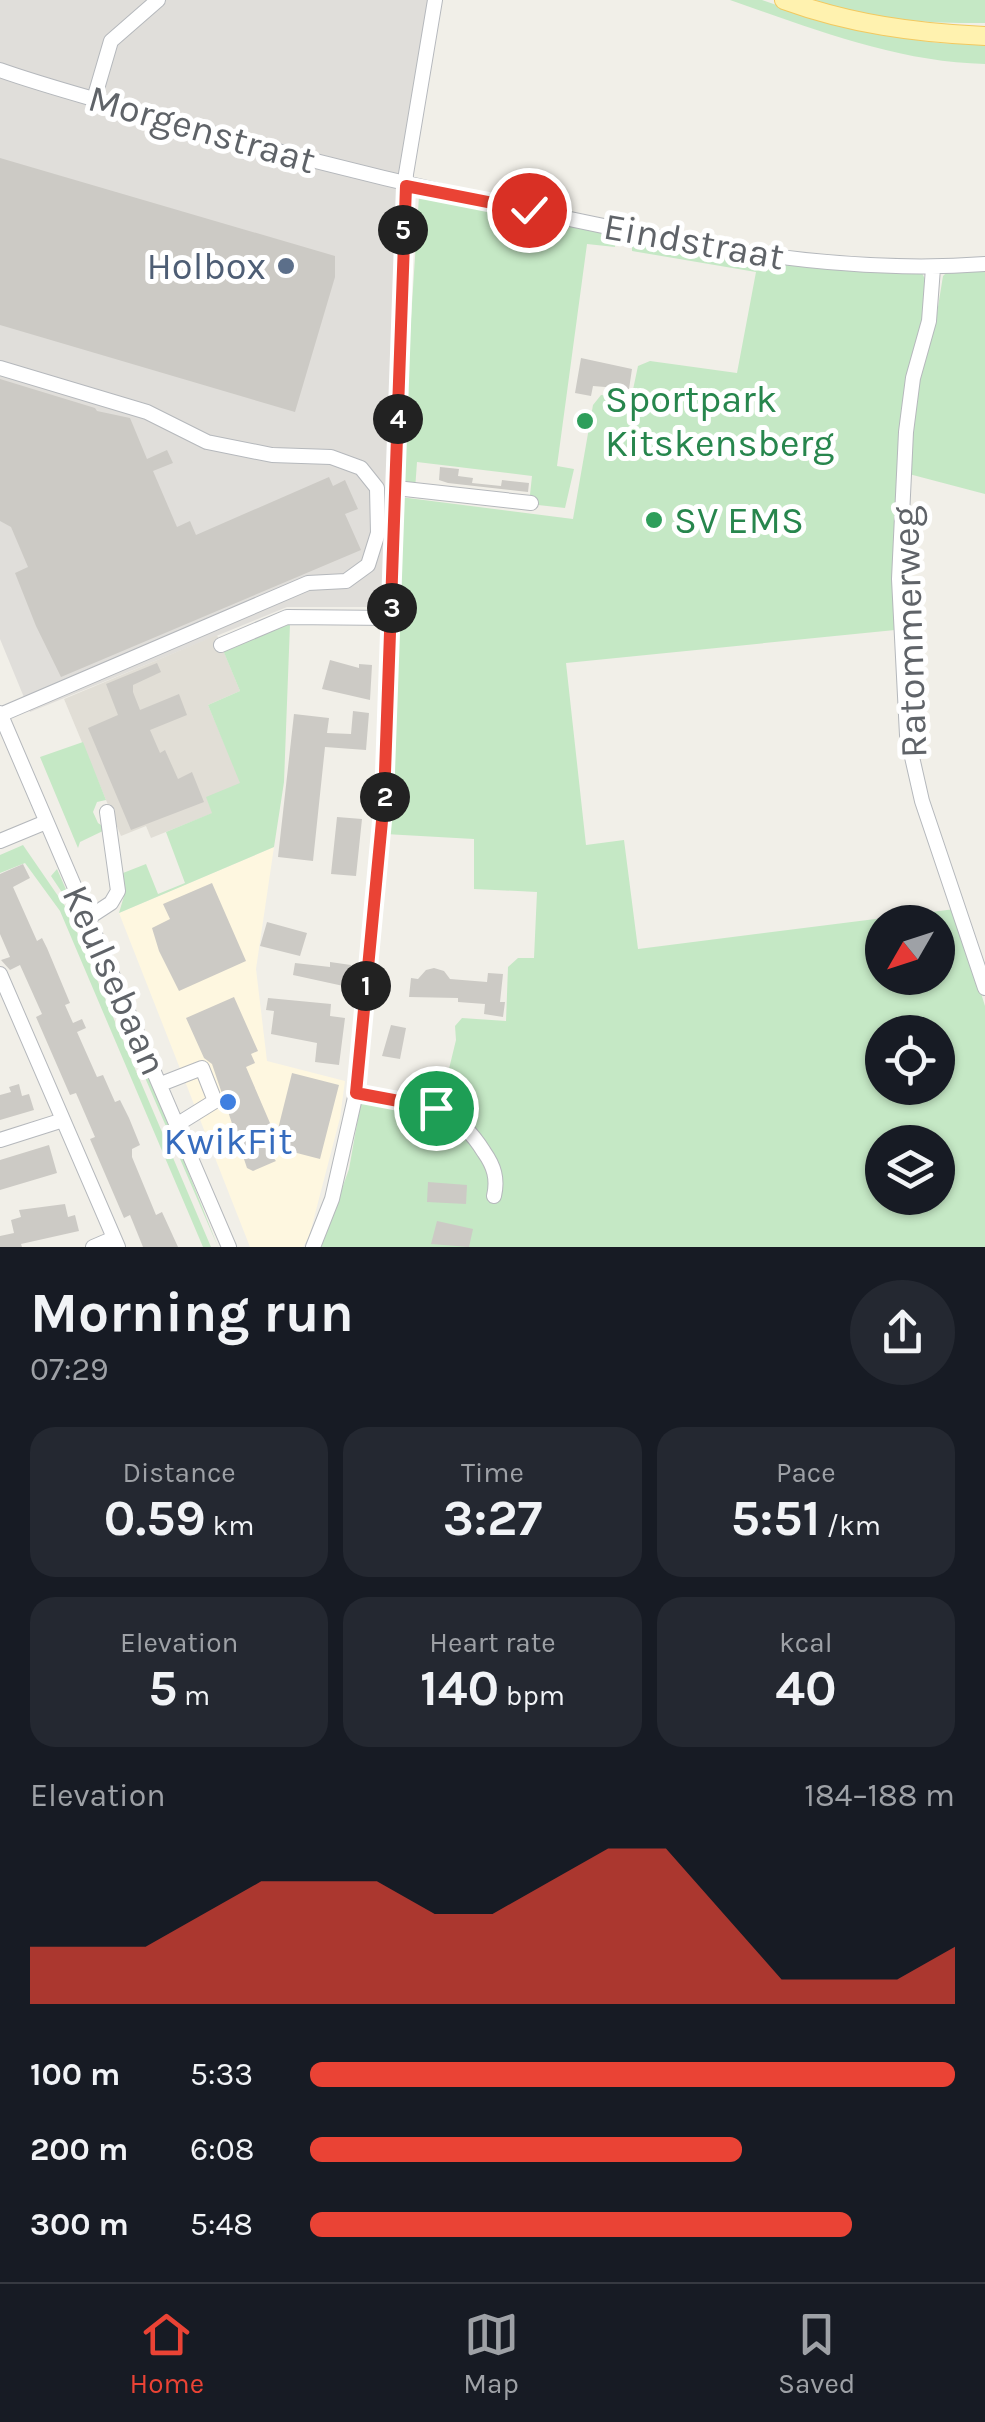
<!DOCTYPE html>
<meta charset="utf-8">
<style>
:root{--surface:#171b24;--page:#242831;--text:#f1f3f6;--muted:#9ea1a6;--line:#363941;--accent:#ea4335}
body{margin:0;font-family:Karla,sans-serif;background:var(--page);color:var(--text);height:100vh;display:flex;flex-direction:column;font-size:38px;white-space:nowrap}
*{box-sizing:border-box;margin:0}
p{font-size:32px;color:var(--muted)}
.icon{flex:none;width:55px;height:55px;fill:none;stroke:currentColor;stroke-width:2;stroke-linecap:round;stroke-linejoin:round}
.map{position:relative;height:1247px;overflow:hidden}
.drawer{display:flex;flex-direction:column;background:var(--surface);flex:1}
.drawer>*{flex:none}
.needle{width:65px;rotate:231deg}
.fabs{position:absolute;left:865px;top:905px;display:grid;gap:20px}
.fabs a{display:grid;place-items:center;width:90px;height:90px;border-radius:50%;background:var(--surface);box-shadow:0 2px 8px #0004;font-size:50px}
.pin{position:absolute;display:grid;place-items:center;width:85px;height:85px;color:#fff;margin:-42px;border:5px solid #fff;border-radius:50%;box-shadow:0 2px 10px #0007}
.km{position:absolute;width:50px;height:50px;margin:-25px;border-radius:50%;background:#222;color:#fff;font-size:28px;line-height:50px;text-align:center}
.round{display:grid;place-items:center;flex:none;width:105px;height:105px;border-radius:52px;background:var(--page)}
.head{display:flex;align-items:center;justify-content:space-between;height:170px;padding:0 30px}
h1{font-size:55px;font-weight:700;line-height:75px}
.figures{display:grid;grid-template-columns:repeat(3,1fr);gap:15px;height:170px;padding:10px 30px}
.figures div{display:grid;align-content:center;border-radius:25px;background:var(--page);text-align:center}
.figures b{font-size:50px;font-weight:700}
.figures small{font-size:28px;font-weight:400}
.figures p{font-size:28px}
.chart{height:280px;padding:20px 30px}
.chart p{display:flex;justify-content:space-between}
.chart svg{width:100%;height:180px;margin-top:10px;fill:var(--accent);opacity:.7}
ul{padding:0 30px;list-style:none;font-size:32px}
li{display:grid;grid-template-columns:160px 120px 1fr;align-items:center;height:75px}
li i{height:25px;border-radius:12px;background:var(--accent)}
.dock{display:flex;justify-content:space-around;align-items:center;height:140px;border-top:2px solid var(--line);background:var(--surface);font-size:28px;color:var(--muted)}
.dock a{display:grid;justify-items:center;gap:5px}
.dock .active{color:var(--accent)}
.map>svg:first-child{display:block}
</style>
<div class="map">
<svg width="985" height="1247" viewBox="0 0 985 1247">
<rect width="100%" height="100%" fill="#f1efe8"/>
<path fill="#fef7e0" d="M274,847L256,969L267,1061L345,1081L340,1118L309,1237L303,1247H250L119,913Z"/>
<path fill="#e0deda" d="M0,0H442L412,160L403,173L397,199L382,607H287L30,712L0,639Z"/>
<path fill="#e1ded6" d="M217,635L240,691L208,705L241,783L213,813L151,838L146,826L121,836L64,699Z"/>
<path fill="#c5e8c5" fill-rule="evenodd" d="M730,0H762L820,20L880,35L939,43L985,45V64C897,62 813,29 730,0Z
M815,0H985V23C927,24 870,19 815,0Z
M419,196L616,233L615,247L587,244L557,466L574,469L565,508L529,504L532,476L417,462L415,490L400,488Z
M632,237L922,273L926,281L924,311L906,385L895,630L566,663L586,845L624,840L638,949L955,909L985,1006V1247H321L349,1169L363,1090L440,1106L456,1040L455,1026L462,1018L506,1021L508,967L518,958H534L537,892L474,889V839L385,834L400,497L573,519L593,405L601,395L631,399L638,366L650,361L737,373L756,272L632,251ZM882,922H938V978H882ZM882,1032H938V1088H882ZM882,1142H938V1198H882Z
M985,268V494L909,474L918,388L936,319L943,276L949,270Z
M290,624L284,782L274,847L119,913L124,896L123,873L146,864L158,894L185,883L166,832L212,813L206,797L240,783L208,705L240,691L223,650Z
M83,742L106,800L97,802L93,812L98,823L107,829L80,842L78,848L40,757Z
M23,845L67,909L211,1247H203L60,911L25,863L0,873V855Z
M57,869L169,1123L218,1247L71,906L51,876Z"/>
<path fill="#cccac5" d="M0,158L335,256V277L295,412L0,325Z
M581,358L632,369L629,389L593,386L591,396L575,393Z
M0,379L95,408L97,411L130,418L147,459L167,450L173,463L153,471L177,527L190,521L196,535L329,477L333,486L345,480L358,509L345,514L361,550L61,677L36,626L15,573L28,567L11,527L0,521Z
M440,467L459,469L458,476L473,478L472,483L501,486L502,480L529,483L528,492L448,483L439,480Z
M330,660L359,668V664L372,665L370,700L322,689Z
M157,663L161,672L133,685V692L140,710L179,694L187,715L150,730L160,753L165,750L178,779L192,772L204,802L131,830L88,728L118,715L106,684Z
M353,711L369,713L366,750L325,747L313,861L278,857L294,714L329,718L327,733L351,734Z
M337,817L362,819L356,876L331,874Z
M23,864L30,878L13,887L37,941L42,938L47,948L70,1003L65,1005L73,1023L82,1019L86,1028L77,1032L97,1077L103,1075L115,1102L120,1100L129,1118L140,1145L132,1149V1157L156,1215L162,1212L178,1247H143L130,1215L124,1218L90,1139L95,1137L76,1093L70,1095L36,1017L42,1014L20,965L10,970L1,960L10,957L0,934V874Z
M212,883L246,961L179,991L159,951L152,928L170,919L163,904Z
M267,922L307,933L300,956L260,946Z
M330,962L351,965L348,987L293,975L295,963L330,967Z
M434,968L444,971L450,979L487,982L488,973L503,974L500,1002H505L503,1017L484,1014L485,1004L458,1002V998L409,997L411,978L418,979L426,970Z
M234,997L258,1051L251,1054L255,1063L246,1067L276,1137L292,1073L339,1085L320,1159L262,1144L276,1161L253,1171L247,1168L212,1064L204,1058L186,1018Z
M268,998L331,1004L330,1016L345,1018L339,1065L315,1062L317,1043L271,1034L274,1011L266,1010Z
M391,1025L406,1028L400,1059L382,1056Z
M19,1084L22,1096L29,1094L34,1110L0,1120V1095L11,1092L9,1087Z
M49,1145L57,1173L0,1190V1160Z
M428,1182L467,1185L466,1204L427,1202Z
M65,1204L68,1217L75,1215L79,1231L21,1244L22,1247H0V1236L14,1233L11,1220L21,1217L19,1210Z
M437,1221L473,1229L469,1247L431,1244Z"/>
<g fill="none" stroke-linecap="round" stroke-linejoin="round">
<g stroke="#b5b8bc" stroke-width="16">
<path id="minor" d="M0,70C45,86 92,98 138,112C267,150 396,183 527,210C678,242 831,276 985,264
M94,99L111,41L158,0
M933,268L929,321L913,378L906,432L899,579L907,735L922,801L985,988
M0,368L147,412L207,442L272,455L331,457L361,468L377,488L378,533L368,565L346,581L308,583L0,715
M396,488L531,503
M221,645L287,617L391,618
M0,713L229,1247
M0,841L46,822
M88,918L111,903L118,891L107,812
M0,974L118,1247
M161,1084L202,1068L215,1101L178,1124
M356,1093C412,1104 451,1098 484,1152C494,1166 498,1179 494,1196
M0,1140L63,1120
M93,1247L114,1238
M313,1247L332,1199L356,1093L384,801L406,174L435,0"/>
</g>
<g stroke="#f2c960" stroke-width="20">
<path id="major" d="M784,0C850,24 916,33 985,36"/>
</g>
<use href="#minor" stroke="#fff" stroke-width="14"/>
<use href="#major" stroke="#fff2af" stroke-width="18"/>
</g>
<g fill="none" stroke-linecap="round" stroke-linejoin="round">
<g stroke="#fff" stroke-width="20">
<path id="route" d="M436,1108L356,1093L384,800L406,186L529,210"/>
</g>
<use href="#route" stroke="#ea4335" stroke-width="12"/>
</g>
<circle fill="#5c6f8a" stroke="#fff" stroke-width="4" cx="286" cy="266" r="10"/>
<g fill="#2e9e5b" stroke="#fff" stroke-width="4">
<circle cx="585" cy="421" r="10"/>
<circle cx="654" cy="520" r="10"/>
</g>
<circle fill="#3f7fe0" stroke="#fff" stroke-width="4" cx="228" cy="1102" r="10"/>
<g text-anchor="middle" stroke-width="10" stroke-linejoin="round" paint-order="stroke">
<g font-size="38" fill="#5f6368" stroke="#fff">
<text transform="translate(202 129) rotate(16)" y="13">Morgenstraat</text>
<text transform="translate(694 241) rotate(10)" y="13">Eindstraat</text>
<text transform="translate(909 632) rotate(-92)" y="13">Ratommerweg</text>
<text transform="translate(115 980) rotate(66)" y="13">Keulsebaan</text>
</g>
<g font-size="38" fill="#4e5e75" stroke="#fff" text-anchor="end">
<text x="266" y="279">Holbox</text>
</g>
<g font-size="38" fill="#27864d" stroke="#fff" text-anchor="start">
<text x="605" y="412">Sportpark<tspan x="605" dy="44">Kitskensberg</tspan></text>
<text x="674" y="533">SV EMS</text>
</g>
<g font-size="38" fill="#366cbe" stroke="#fff">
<text x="228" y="1154">KwikFit</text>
</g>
</g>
</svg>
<div class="fabs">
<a><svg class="needle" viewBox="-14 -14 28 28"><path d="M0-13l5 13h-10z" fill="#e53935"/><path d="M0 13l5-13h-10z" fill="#9ea1a6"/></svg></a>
<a><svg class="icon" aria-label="locate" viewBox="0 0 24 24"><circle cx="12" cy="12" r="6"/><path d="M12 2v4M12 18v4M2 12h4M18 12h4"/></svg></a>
<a><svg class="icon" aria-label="layers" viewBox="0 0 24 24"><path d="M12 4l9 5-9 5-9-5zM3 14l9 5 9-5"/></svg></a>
</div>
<div class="pin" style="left:436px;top:1108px;background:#1e9e55"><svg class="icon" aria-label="arrive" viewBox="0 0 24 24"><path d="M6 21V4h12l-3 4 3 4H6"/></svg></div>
<div class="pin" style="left:529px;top:210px;background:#d93025"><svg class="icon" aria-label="check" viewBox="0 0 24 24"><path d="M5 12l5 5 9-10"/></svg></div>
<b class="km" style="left:366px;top:986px">1</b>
<b class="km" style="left:385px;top:797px">2</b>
<b class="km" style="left:392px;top:608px">3</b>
<b class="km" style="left:398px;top:419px">4</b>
<b class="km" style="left:403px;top:230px">5</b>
</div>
<section class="drawer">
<div class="head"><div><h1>Morning run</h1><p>07:29</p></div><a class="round"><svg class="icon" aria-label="share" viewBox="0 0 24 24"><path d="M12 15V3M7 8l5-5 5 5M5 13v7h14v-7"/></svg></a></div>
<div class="figures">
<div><p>Distance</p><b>0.59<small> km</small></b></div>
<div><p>Time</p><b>3:27</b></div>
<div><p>Pace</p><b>5:51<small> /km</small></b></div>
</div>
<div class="figures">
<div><p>Elevation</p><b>5<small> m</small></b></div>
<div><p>Heart rate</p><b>140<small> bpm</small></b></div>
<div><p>kcal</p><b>40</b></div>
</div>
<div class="chart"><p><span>Elevation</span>184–188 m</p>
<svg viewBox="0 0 160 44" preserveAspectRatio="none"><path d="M0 44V30L10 30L20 30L30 22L40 14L50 14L60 14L70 22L80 22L90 14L100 6L110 6L120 22L130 38L140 38L150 38L160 30V44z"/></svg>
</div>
<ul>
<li><b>100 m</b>5:33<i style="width:100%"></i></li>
<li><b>200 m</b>6:08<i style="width:67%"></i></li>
<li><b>300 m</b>5:48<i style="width:84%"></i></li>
</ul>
</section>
<nav class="dock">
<a class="active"><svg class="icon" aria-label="home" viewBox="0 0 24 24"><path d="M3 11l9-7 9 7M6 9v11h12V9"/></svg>Home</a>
<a><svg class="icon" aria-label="map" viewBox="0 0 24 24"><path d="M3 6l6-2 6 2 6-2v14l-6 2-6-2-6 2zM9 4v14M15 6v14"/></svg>Map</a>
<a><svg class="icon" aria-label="saved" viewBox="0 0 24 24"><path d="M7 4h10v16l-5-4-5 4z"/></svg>Saved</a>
</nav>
